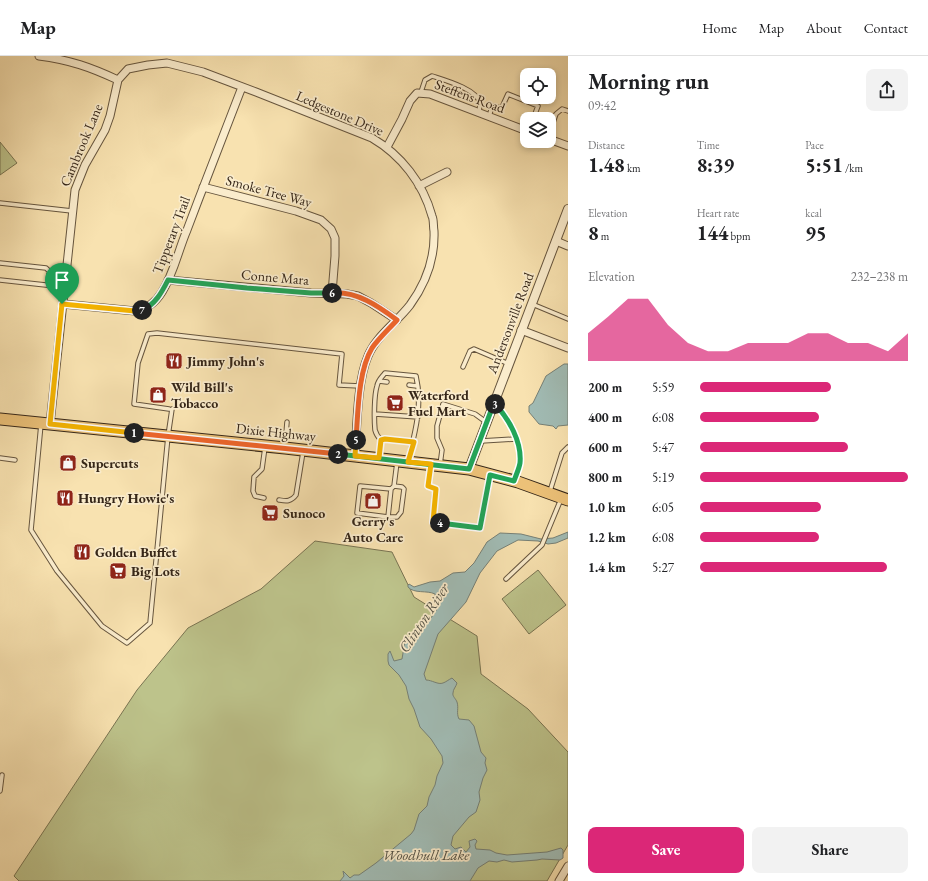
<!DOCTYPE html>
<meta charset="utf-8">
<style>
:root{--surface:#fff;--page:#f2f2f2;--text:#202124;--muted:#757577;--line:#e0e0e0;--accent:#db2777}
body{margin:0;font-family:"EB Garamond",serif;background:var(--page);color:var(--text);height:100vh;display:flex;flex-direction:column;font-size:15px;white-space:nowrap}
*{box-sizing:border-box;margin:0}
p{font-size:13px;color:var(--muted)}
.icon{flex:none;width:22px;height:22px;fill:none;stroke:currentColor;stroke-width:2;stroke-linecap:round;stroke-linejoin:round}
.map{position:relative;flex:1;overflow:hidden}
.details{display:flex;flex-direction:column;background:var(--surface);width:360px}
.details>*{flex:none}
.tools{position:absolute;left:520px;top:12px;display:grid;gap:8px}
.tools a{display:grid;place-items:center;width:36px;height:36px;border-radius:8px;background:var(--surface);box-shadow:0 2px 6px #0003;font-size:20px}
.pin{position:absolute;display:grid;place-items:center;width:34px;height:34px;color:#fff;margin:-41px -17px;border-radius:50% 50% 50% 0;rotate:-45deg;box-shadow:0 0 4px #0007}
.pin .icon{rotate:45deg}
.km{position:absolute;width:20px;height:20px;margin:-10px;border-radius:50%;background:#222;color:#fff;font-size:11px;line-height:20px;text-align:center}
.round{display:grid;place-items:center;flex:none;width:42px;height:42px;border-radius:8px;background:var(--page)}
.summary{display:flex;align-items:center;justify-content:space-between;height:68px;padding:0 20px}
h1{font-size:22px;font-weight:700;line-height:30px}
.stats{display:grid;grid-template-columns:repeat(3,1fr);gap:6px;height:68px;padding:4px 20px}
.stats div{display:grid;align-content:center}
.stats b{font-size:20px;font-weight:700}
.stats small{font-size:11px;font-weight:400}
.stats p{font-size:11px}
.chart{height:112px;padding:8px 20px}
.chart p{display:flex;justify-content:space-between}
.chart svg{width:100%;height:72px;margin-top:4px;fill:var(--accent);opacity:.7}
.primary-button{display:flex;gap:8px;margin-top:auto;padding:8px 20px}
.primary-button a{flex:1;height:46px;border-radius:8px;background:var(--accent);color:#fff;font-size:16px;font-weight:700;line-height:46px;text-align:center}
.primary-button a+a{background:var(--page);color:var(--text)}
ul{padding:0 20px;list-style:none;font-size:13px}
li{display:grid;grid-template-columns:64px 48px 1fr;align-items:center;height:30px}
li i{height:10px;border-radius:5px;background:var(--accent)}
header{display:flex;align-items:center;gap:24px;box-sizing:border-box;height:56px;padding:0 20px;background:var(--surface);border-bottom:1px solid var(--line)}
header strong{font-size:19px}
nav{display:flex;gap:22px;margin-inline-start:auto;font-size:14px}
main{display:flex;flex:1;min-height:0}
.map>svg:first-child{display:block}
</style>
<header>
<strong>Map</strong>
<nav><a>Home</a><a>Map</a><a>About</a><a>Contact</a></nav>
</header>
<main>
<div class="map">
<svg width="568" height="825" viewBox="0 0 568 825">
<rect width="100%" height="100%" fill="#f8e2b0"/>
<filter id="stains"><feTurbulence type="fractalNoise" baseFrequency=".005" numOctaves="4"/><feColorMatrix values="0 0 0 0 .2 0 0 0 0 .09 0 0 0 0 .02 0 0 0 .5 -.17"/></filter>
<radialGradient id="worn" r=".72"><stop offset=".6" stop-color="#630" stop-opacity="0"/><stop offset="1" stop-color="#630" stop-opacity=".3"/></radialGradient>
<path fill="#bdc38b" stroke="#797452" d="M0,86L17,107L0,119Z
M315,485L392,496L414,541L477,580L481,618L528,653L568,696V789L547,825H19L14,820L137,634L188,572L261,533Z
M538,514L566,549L529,578L502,543Z"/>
<path fill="#a1bcb5" stroke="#768076" d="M564,308H568V369L558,370L556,373L553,370L539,368L529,356V350L533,347L546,320Z
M568,476V482L556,487L548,488L538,485L518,484L497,495L480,517L466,546L438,578L424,618L426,624C432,624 438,629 443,627C446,626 448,624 452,622L457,627C456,631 453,633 453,637C452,640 456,643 457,646C459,652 456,657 459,663L469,664L474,670L481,696L486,702L485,707L487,714L483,722L479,736L480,744L476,756L469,761L453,780L451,789L455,793L461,791L466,796L470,791L469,785L475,783L477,785L475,789L476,793L490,794L496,797L507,799L547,796L561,792L563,794V802L560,804L542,803L537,804L512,806L504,804L497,806L489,805L478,812L470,825H340L344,820L343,815L350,822L354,819H359L376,807L411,778L414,774L419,758L427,750L429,741L435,729L437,720L443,707L442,700L431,683L420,671L414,653L409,643L406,630L399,619L389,609L388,605V598L390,595L394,605L402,603L405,585L431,562L437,553L435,538C427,534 414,538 408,531V529L409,528L414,531L430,526L440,525L453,517L465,516L474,507L487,486L500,477L521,478L541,483L553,482Z"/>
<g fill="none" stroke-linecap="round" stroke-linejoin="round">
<g stroke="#66553e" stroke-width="5.5">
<path id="service" d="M421,36L425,24L432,20C444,24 477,33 480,47C480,50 479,54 479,57
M489,61L492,50L501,52L503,49L508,38L538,50L533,63
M549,78L556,58L562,53L568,55
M0,147L72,155
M0,207L46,212L49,215V229
M0,224L64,231
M532,248L568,263
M463,311L470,295L474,293L509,308
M379,325L387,326
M409,329L417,330
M495,348C510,363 520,383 520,405C519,412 516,418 515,424
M169,353L134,348L138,307L148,278L157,277L342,298L339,329L360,330
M375,358L418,361
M41,368L31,474L57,515L102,570L127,587L150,567L168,380L172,353
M381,384L385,383L414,386
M481,385L516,383
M285,390L287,366
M379,401L381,384C378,381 376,378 375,374C374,364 374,339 377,330C378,324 382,321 385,317L416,320C423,349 415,377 408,405
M0,402L15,404
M431,409L428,430L435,433L433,466L480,472L490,419
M440,409L442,394L437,382V370L443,348L475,358L486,366
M391,433L360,430L357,457L388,461L391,433L394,430L397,406
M550,435L562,397L568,391
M264,442L255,440L253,435L254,421L262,413L265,391
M279,444C286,445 291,446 296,439L303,396
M388,461H397L401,456L404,433L402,431L394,430
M506,523L542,489L561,443
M0,735L2,719"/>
</g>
<g stroke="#66553e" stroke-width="9">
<path id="minor" d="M39,0C70,4 90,11 118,24
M549,83L568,90
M387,91L402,63L410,45L417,37L430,38L527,75
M419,130L447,116
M203,131L296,155L321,164L331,173L335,182V200L332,237
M556,185L568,190
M168,224L311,237L347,238L358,240L371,247L397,264
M63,248L135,255C147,253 156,246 162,236C174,217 178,195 187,174C205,126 224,78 242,31
M521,274L568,292
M50,368L75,134L85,109L105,74L110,60L118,24L128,13L148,9L167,7L203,16L256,36L372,82C401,99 423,127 432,160C434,164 433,170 434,175C435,201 426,227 410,249C397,266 376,280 368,300C357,325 357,371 355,400
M559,825L568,810"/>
</g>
<g stroke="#66553e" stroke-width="10">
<path id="tertiary" d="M469,413L568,153"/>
</g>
<g stroke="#352618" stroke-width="13">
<path id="primary" d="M0,363L285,392L469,413L518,426L568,444"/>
</g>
<use href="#service" stroke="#faeccc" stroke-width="3.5"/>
<use href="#minor" stroke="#faeccc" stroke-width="7"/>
<use href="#tertiary" stroke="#faeccc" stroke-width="8"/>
<use href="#primary" stroke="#ecc178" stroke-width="11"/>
</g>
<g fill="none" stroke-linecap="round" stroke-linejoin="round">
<g stroke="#fff" stroke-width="8">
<path id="split-1" d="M62,248L50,368L134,377"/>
</g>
<g stroke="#fff" stroke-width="8">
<path id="split-2" d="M134,377L338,398"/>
</g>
<g stroke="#fff" stroke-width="8">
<path id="split-3" d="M338,398L469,413L494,347L495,348"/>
</g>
<g stroke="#fff" stroke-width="8">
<path id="split-4" d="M440,467L480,472L490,419L514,425C516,419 519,413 520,407C522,386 509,363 495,348"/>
</g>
<g stroke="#fff" stroke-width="8">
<path id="split-5" d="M356,384L355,400L379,402L381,384L385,383L414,386L408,406L431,408L428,430L436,433L433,466L440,467"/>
</g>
<g stroke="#fff" stroke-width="8">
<path id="split-6" d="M332,237C357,235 378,250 397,264C389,273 379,282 372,292C358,315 358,357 356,384"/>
</g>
<g stroke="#fff" stroke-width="8">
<path id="split-7" d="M142,254C155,249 162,236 168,224L247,232L311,237H332"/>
</g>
<g stroke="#fff" stroke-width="8">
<path id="split-8" d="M62,248L135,255L142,254"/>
</g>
<use href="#split-1" stroke="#f5b400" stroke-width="5"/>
<use href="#split-2" stroke="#f0652b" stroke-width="5"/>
<use href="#split-3" stroke="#22a559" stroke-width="5"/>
<use href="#split-4" stroke="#22a559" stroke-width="5"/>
<use href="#split-5" stroke="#f5b400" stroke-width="5"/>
<use href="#split-6" stroke="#f0652b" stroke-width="5"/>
<use href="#split-7" stroke="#22a559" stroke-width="5"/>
<use href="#split-8" stroke="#f5b400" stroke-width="5"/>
</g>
<defs>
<g id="restaurant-square" transform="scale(0.9)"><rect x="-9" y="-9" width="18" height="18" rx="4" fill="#8f2418" stroke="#faeccc"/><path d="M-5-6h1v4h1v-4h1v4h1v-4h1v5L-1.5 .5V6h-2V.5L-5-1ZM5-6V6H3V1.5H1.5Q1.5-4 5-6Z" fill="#fff"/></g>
<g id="shop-square" transform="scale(0.9)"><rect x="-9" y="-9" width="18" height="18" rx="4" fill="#8f2418" stroke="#faeccc"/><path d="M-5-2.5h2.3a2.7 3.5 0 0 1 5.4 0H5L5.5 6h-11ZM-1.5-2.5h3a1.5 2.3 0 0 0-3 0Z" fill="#fff"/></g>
<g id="supermarket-square" transform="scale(0.9)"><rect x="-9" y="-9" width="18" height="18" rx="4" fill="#8f2418" stroke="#faeccc"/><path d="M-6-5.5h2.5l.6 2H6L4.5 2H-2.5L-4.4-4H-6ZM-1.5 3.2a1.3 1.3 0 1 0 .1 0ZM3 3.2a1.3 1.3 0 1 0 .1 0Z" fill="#fff"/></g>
</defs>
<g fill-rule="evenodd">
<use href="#restaurant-square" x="174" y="305"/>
<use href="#shop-square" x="158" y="339"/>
<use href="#supermarket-square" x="395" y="347"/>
<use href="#shop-square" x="68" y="407"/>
<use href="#restaurant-square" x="65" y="442"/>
<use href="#shop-square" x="373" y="445"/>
<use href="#supermarket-square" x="270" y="457"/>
<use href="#restaurant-square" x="82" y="496"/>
<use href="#supermarket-square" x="118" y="515"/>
</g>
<g text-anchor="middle" stroke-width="3.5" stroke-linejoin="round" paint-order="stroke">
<g font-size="14" fill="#352618" stroke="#faeccc">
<text transform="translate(470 40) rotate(20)" y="5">Steffens Road</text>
<text transform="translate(340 57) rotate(23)" y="5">Ledgestone Drive</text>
<text transform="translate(81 89) rotate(-67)" y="5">Cambrook Lane</text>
<text transform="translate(269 135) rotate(15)" y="5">Smoke Tree Way</text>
<text transform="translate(171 179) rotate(-69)" y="5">Tipperary Trail</text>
<text transform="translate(275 221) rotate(5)" y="5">Conne Mara</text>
<text transform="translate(510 267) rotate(-69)" y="5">Andersonville Road</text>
<text transform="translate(276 376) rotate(6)" y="5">Dixie Highway</text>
</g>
<g font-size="14" font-weight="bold" fill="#352618" stroke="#faeccc" text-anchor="start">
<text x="187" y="310">Jimmy John's</text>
<text x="171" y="336">Wild Bill's<tspan x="171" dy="16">Tobacco</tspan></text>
<text x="408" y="344">Waterford<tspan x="408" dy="16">Fuel Mart</tspan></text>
<text x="81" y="412">Supercuts</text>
<text x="78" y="447">Hungry Howie's</text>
<text x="283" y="462">Sunoco</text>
<text x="373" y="470" text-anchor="middle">Gerry's<tspan x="373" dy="16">Auto Care</tspan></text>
<text x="95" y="501">Golden Buffet</text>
<text x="131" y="520">Big Lots</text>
</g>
<g font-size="15" font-style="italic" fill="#555347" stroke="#faeccc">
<text transform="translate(424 562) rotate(-57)" y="5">Clinton River</text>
<text x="426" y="804">Woodhull Lake</text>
</g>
</g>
<rect width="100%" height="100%" filter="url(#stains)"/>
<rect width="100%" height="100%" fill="url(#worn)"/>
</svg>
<div class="tools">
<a><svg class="icon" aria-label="locate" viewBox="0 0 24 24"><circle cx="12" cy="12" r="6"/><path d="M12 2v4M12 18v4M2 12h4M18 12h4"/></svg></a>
<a><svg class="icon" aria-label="layers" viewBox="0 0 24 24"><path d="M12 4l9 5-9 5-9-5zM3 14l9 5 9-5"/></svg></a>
</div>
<div class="pin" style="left:62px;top:248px;background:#1e9e55"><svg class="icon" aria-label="arrive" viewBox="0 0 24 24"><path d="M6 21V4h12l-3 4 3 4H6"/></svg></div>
<b class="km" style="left:134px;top:377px">1</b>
<b class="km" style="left:338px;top:398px">2</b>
<b class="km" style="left:495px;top:348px">3</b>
<b class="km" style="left:440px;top:467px">4</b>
<b class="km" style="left:356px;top:384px">5</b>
<b class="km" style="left:332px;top:237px">6</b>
<b class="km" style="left:142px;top:254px">7</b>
</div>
<section class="details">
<div class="summary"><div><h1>Morning run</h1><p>09:42</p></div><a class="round"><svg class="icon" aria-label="share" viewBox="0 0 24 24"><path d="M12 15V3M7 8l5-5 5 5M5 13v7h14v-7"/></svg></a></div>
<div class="stats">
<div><p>Distance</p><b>1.48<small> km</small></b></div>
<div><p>Time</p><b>8:39</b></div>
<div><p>Pace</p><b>5:51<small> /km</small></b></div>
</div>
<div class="stats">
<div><p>Elevation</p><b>8<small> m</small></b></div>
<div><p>Heart rate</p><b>144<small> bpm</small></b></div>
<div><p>kcal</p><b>95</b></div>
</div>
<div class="chart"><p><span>Elevation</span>232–238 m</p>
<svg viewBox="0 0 160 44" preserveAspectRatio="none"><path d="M0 44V27L10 17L20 6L30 6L40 22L50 33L60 38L70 38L80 33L90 33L100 33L110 27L120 27L130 33L140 33L150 38L160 27V44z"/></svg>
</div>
<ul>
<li><b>200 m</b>5:59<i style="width:63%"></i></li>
<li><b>400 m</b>6:08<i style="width:57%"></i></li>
<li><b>600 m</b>5:47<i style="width:71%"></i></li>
<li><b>800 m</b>5:19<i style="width:100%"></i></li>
<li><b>1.0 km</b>6:05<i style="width:58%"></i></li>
<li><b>1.2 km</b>6:08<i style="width:57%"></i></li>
<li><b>1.4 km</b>5:27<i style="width:90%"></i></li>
</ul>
<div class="primary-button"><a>Save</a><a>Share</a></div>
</section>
</main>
